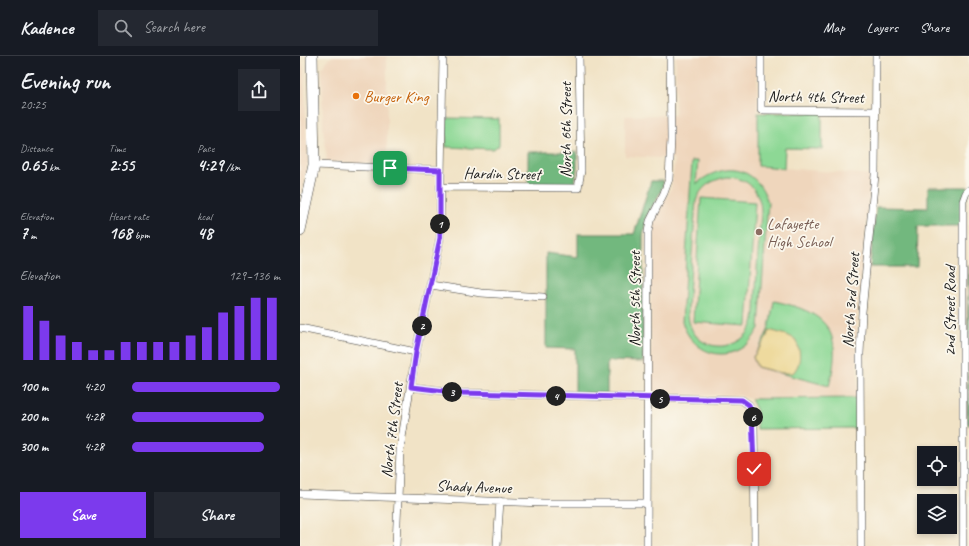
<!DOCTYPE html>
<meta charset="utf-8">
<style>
:root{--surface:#171b24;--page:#242831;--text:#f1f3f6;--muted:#9ea1a6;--line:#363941;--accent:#7c3aed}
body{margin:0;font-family:Caveat,sans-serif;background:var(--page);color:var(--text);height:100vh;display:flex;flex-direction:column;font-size:15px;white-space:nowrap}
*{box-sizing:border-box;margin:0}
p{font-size:13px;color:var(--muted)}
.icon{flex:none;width:22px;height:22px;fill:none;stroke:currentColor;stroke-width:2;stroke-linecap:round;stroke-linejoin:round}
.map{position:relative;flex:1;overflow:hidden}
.drawer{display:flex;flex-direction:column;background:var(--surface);width:300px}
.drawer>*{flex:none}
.tools{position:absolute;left:617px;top:390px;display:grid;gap:8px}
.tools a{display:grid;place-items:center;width:40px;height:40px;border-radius:0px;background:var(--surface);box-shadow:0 2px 6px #0003;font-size:20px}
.pin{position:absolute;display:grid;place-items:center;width:34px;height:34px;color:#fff;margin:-17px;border-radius:8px;box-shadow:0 2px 6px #0006}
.km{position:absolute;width:20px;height:20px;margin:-10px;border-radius:50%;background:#222;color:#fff;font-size:11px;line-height:20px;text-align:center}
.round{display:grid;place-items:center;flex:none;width:42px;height:42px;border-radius:0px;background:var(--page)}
.head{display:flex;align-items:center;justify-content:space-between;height:68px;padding:0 20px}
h1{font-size:22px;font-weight:700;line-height:30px}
.stats{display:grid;grid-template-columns:repeat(3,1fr);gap:6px;height:68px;padding:4px 20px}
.stats div{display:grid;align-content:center}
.stats b{font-size:17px;font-weight:700}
.stats small{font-size:11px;font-weight:400}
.stats p{font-size:11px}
.chart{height:112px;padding:8px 20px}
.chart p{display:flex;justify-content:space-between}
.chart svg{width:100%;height:72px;margin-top:4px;stroke:var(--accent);stroke-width:6}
.button{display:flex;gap:8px;margin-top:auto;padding:8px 20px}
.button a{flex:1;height:46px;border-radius:0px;background:var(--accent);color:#fff;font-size:16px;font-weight:700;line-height:46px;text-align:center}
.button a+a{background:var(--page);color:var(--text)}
ul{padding:0 20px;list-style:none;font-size:13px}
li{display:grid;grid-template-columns:64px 48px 1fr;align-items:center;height:30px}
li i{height:10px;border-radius:5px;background:var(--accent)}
header{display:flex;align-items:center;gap:24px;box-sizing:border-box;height:56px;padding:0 20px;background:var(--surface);border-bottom:1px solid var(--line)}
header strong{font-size:19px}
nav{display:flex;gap:22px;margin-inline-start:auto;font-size:14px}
.search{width:280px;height:36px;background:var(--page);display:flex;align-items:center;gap:10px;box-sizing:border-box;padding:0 14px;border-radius:0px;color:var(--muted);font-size:15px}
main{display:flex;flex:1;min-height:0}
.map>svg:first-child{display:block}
</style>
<header>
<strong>Kadence</strong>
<div class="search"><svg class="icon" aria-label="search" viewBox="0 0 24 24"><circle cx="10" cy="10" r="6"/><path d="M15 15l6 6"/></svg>Search here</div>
<nav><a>Map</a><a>Layers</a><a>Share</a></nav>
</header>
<main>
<section class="drawer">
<div class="head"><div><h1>Evening run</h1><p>20:25</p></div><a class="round"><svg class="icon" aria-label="share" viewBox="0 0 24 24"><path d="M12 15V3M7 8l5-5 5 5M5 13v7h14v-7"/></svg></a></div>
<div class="stats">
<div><p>Distance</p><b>0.65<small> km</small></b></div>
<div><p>Time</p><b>2:55</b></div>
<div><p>Pace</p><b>4:29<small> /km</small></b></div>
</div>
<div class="stats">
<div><p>Elevation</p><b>7<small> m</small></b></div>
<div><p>Heart rate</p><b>168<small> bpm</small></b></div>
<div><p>kcal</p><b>48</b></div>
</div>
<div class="chart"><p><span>Elevation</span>129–136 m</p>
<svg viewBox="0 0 160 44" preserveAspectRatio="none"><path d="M5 44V11M15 44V20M25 44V29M35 44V33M45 44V38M55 44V38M65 44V33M75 44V33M85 44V33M95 44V33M105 44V29M115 44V24M125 44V15M135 44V11M145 44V6M155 44V6"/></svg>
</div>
<ul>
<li><b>100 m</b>4:20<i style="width:100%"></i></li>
<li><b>200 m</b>4:28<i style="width:89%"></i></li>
<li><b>300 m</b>4:28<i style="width:89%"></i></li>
</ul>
<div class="button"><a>Save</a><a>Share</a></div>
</section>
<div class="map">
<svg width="669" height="490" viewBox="0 0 669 490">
<rect width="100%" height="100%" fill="#fbf7ec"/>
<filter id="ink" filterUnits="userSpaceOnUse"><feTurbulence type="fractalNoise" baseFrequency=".025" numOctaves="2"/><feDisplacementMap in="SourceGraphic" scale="8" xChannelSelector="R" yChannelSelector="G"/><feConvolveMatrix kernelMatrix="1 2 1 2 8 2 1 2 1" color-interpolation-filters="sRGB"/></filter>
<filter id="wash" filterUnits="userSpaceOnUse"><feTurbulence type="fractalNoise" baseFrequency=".012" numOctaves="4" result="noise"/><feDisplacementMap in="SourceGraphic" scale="16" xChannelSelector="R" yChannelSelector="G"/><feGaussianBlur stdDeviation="0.9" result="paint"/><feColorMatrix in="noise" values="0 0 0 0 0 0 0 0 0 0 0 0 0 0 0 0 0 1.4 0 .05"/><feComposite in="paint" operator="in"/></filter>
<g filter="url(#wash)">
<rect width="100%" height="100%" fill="#f1e3c6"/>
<path fill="#efd6bc" d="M33,0H87V109L27,105L23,72L22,12L27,4Z
M376,0H457L458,110L571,119L557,262V342L451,343L437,339H353L351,334V181L355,162L371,133L375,103L325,100V60L375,59Z
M0,5L4,12L8,105L0,140Z"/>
<path fill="#8dd895" stroke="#547a58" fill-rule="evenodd" d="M458,57H522V93L485,92L484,112L458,110Z
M147,62L199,63V89L193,93L146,91Z
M392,105H398L396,128C424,105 456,109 468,146L459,272C440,310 395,305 382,266ZM427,121C449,122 461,135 461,157C459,182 457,208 456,234C455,244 456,257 453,267C443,296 400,299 390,269C388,263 388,257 388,251L396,145C401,130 412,124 427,121Z
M401,142L455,146L447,270L393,266Z
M474,245C527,256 544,275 529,330L457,311L453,301C469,278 469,272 474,245Z
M557,342V372L457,373V355L451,343Z"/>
<path fill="#72b87e" stroke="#476a4d" d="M228,96H277V111L275,127L271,129H228Z
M351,125H364L361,135L347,160L343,180V306L307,305V338L275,337V293L246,292V197L278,201V178H334Z
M628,131H668L661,170H618L617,211H570L576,151L628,152Z
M668,210H669V370L667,367Z"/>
<path fill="#eeda9e" stroke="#857b5d" d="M469,274L487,279L495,283C501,294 502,307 493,317H481L457,311L453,301L466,283Z"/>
</g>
<g filter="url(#ink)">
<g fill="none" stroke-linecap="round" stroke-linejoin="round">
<g stroke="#3c3a36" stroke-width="8">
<path id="street" d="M461,0V54L575,55
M14,109L140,114
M140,131L278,132L281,115L279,0
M131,229L181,237L243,241
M0,272L116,296
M111,331L162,337L442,344L449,349L454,364L455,490
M0,438L243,447H347
M96,490L100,394L116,296L140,182L143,0
M197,490L200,445
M347,490L348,176L350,165L364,137L369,123L371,83L370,0
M561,490L560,298L562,256L575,119L576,0
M663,490V145L666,137L669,134"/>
</g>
<g stroke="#3c3a36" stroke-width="12">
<path id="primary" d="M0,174L14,109L12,0"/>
</g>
<use href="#street" stroke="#fff" stroke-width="7"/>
<use href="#primary" stroke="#fff" stroke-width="11"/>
</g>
</g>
<g fill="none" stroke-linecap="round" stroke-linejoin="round" filter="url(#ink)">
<g stroke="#fff" stroke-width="8">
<path id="route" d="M90,112L140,114V182L116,296L111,331L162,337L442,344L449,349L452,355L454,413"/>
</g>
<use href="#route" stroke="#7c3aed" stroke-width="5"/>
</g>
<circle fill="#e8710a" stroke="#fbf7ec" stroke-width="1.5" cx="56" cy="40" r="4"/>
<circle fill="#8d6e63" stroke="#fbf7ec" stroke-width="1.5" cx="459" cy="176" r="4"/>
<g text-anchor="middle" stroke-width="3.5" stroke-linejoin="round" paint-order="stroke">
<g font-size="16" fill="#c56008" stroke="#fbf7ec" text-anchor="start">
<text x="64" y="46">Burger King</text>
</g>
<g font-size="16" fill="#1c1c1c" stroke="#fbf7ec">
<text transform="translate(516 40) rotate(1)" y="6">North 4th Street</text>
<text transform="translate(265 74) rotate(-90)" y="6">North 6th Street</text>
<text transform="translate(202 117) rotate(1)" y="6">Hardin Street</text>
<text transform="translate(334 243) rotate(-90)" y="6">North 5th Street</text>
<text transform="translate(550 244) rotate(-86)" y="6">North 3rd Street</text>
<text transform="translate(649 255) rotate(-90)" y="6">2nd Street Road</text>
<text transform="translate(91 374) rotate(-83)" y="6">North 7th Street</text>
<text transform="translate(174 430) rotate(2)" y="6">Shady Avenue</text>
</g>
<g font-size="16" fill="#785e54" stroke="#fbf7ec" text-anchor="start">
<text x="467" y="173">Lafayette<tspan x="467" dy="18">High School</tspan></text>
</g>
</g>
</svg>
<div class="tools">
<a><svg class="icon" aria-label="locate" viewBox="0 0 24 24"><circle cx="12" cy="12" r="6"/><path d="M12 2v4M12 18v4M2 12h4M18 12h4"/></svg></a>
<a><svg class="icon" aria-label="layers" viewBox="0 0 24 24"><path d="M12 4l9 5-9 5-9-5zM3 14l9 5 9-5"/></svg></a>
</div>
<div class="pin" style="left:90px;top:112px;background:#1e9e55"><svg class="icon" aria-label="arrive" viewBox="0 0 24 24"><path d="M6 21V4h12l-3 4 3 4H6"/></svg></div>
<div class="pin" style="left:454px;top:413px;background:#d93025"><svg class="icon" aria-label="check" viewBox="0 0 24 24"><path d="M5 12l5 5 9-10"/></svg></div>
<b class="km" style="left:140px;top:168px">1</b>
<b class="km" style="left:122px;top:270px">2</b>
<b class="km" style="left:152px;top:336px">3</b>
<b class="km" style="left:256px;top:340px">4</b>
<b class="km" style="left:360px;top:343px">5</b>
<b class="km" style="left:453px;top:361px">6</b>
</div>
</main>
